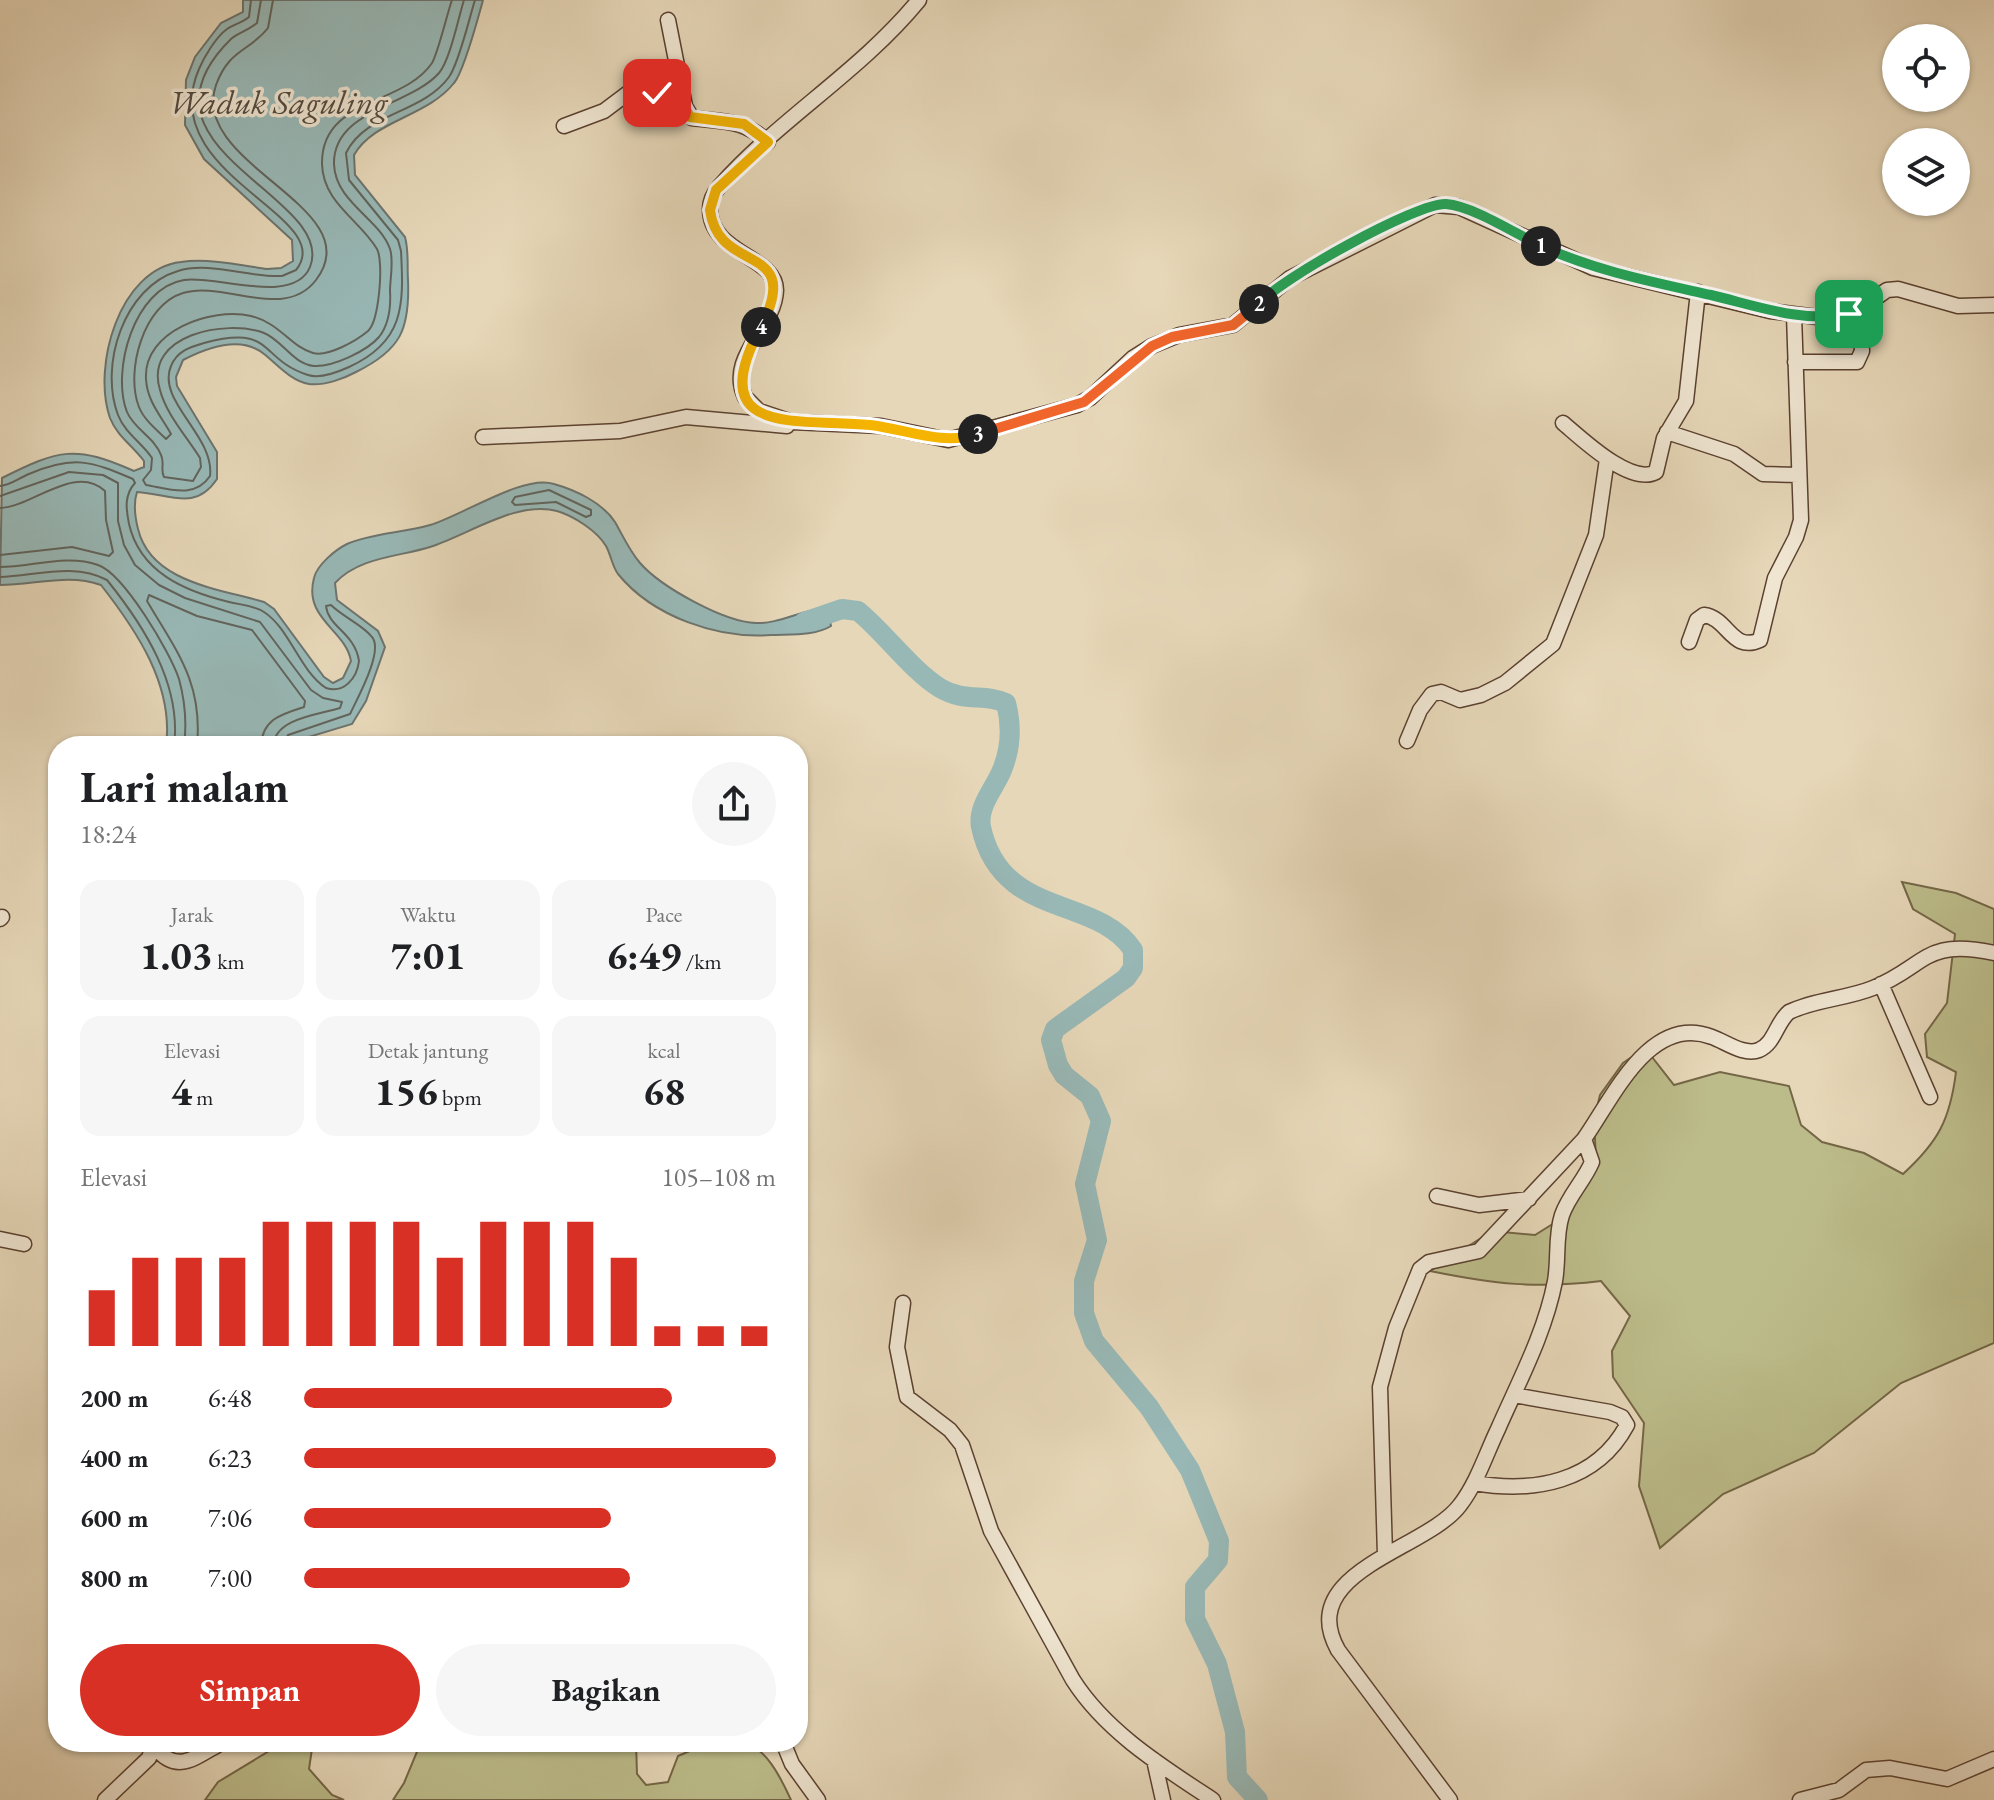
<!DOCTYPE html>
<html lang="id">
<meta charset="utf-8">
<style>
:root{--surface:#fff;--page:#f6f6f6;--text:#202124;--muted:#757577;--accent:#d93025}
body{margin:0;font-family:"EB Garamond",serif;background:var(--page);color:var(--text);height:100vh;display:flex;flex-direction:column;font-size:30px;white-space:nowrap}
*{box-sizing:border-box;margin:0}
p{font-size:26px;color:var(--muted)}
.icon{flex:none;width:44px;height:44px;fill:none;stroke:currentColor;stroke-width:2;stroke-linecap:round;stroke-linejoin:round}
.map{position:relative;flex:1;overflow:hidden}
.side{position:absolute;left:48px;top:736px;width:760px;height:1016px;display:flex;flex-direction:column;background:var(--surface);border-radius:32px;box-shadow:0 2px 6px #0004}
.side>*{flex:none}
.buttons{position:absolute;left:1882px;top:24px;display:grid;gap:16px}
.buttons a{display:grid;place-items:center;width:88px;height:88px;border-radius:50%;background:var(--surface);box-shadow:0 2px 6px #0004;font-size:40px}
.pin{position:absolute;display:grid;place-items:center;width:68px;height:68px;color:#fff;margin:-34px;border-radius:16px;box-shadow:0 4px 12px #0006}
.km{position:absolute;width:40px;height:40px;margin:-20px;border-radius:50%;background:#222;color:#fff;font-size:22px;line-height:40px;text-align:center}
.round{display:grid;place-items:center;flex:none;width:84px;height:84px;border-radius:42px;background:var(--page)}
.overview{display:flex;align-items:center;justify-content:space-between;height:136px;padding:0 32px}
h1{font-size:44px;font-weight:700;line-height:60px}
.figures{display:grid;grid-template-columns:repeat(3,1fr);gap:12px;height:136px;padding:8px 32px}
.figures div{display:grid;align-content:center;border-radius:20px;background:var(--page);text-align:center}
.figures b{font-size:40px;font-weight:700}
.figures small{font-size:22px;font-weight:400}
.figures p{font-size:22px}
.chart{height:224px;padding:16px 32px}
.chart p{display:flex;justify-content:space-between}
.chart svg{width:100%;height:144px;margin-top:8px;stroke:var(--accent);stroke-width:6}
.action{display:flex;gap:16px;margin-top:auto;padding:16px 32px}
.action a{flex:1;height:92px;border-radius:48px;background:var(--accent);color:#fff;font-size:32px;font-weight:700;line-height:92px;text-align:center}
.action a+a{background:var(--page);color:var(--text)}
ul{padding:0 32px;list-style:none;font-size:26px}
li{display:grid;grid-template-columns:128px 96px 1fr;align-items:center;height:60px}
li i{height:20px;border-radius:10px;background:var(--accent)}
.map>svg:first-child{display:block}
</style>
<div class="map">
<svg width="1994" height="1800" viewBox="0 0 1994 1800">
<rect width="100%" height="100%" fill="#e6d7b8"/>
<filter id="stains"><feTurbulence type="fractalNoise" baseFrequency=".0025" numOctaves="4"/><feColorMatrix values="0 0 0 0 .2 0 0 0 0 .09 0 0 0 0 .02 0 0 0 .5 -.17"/></filter>
<radialGradient id="worn" r=".72"><stop offset=".6" stop-color="#630" stop-opacity="0"/><stop offset="1" stop-color="#630" stop-opacity=".3"/></radialGradient>
<path fill="#bcbc8a" stroke="#746646" stroke-width="2" d="M1902,882L1956,893L1994,909V1343L1901,1383L1814,1453L1723,1494L1660,1548L1639,1486L1644,1423L1613,1377L1612,1351L1630,1316L1601,1281C1536,1289 1494,1284 1430,1271L1492,1231L1535,1235L1567,1215L1596,1159L1594,1120L1600,1095L1623,1063L1645,1048L1674,1085L1720,1072L1789,1086L1801,1125L1822,1142L1864,1153L1903,1174C1938,1142 1950,1120 1956,1072L1927,1057L1925,1034L1947,1003L1955,934L1913,909Z
M284,1742H313L309,1769L332,1795L344,1800H205L218,1782Z
M421,1742H636L637,1774L646,1785L668,1782L678,1756C742,1727 763,1738 791,1800H393L404,1783Z"/>
<path fill="#98b8b6" stroke="#6d746e" stroke-width="2" d="M243,0H483C478,18 464,71 454,83C427,117 374,120 354,155L355,175L405,237C409,252 407,265 408,280C410,329 401,350 356,372C343,379 324,386 309,384C291,381 278,365 264,354C241,335 206,348 183,360L176,377L177,386L217,452V479C195,512 170,494 137,492C133,504 135,517 138,529C151,583 221,589 264,602L274,609L324,677L333,683L343,678L351,661C346,630 303,619 314,578C317,565 335,550 347,544C372,533 403,533 430,525C462,516 523,474 554,484C575,490 602,502 615,522C623,536 629,550 640,563C661,587 724,622 756,623C778,624 799,611 821,609L828,612L831,626C815,636 790,634 771,635C718,639 653,617 618,574C612,566 611,555 606,546C597,531 574,516 557,511C517,500 468,535 430,547C398,557 359,557 335,583L337,600L378,631L385,647L366,701L352,724L279,746H166C174,686 137,631 101,585C68,573 35,585 0,585L2,478C60,449 75,445 134,471L144,467V461C133,446 117,436 110,418C92,367 119,269 181,262C208,258 240,265 267,269L281,268L293,261L292,240L204,159L185,125L186,80L195,57L221,23L243,12Z"/>
<g fill="none" stroke-linecap="round" stroke-linejoin="round">
<path stroke="#62645c" stroke-width="2" d="M251,0L249,17C242,23 234,24 227,29C216,37 204,57 199,69C153,175 340,216 296,270L282,276C250,278 209,261 178,271C124,287 99,365 118,415C125,433 142,443 152,458L151,470L143,480L146,485C169,489 195,499 210,476C215,436 156,401 171,366C177,351 190,347 204,343C275,324 258,359 308,375C320,379 338,372 349,367C404,342 404,306 401,251L398,240L349,180L346,153C366,112 422,114 449,77C459,63 469,19 475,0
M261,0L257,23C249,30 238,33 231,39C119,149 338,196 310,267C294,306 215,275 184,280C134,288 111,371 127,412C134,429 155,438 161,455C165,463 160,470 164,477L193,481L201,467L200,458C187,437 166,414 160,390C143,334 227,319 264,333C282,340 293,364 314,366C333,367 367,351 379,337C389,324 391,307 390,291C390,278 394,261 390,249C380,219 335,202 334,164C333,110 410,106 439,73C450,60 458,19 464,0
M273,0L268,28C249,52 229,49 216,85C188,165 372,207 316,280C284,322 223,280 183,293C143,305 125,372 139,407C144,420 157,430 166,439L171,434C161,416 147,401 146,379C143,331 211,307 251,316C280,323 291,347 313,353C328,357 356,341 368,331C379,321 384,262 377,249C360,220 323,203 322,164C321,98 403,106 432,63C438,53 447,14 452,0
M0,486C11,485 19,478 29,474C74,455 91,461 133,479L135,483C124,495 126,509 129,524C140,572 184,591 229,602C241,605 253,605 264,612C290,629 299,670 326,688C344,694 357,678 359,661C355,633 328,627 326,606L331,605C343,617 363,625 372,637C384,651 357,699 350,714L288,735L283,746
M549,490L591,510V515L586,517L556,502L515,505L512,502L515,497Z
M0,496L69,472L103,475L118,483V521L124,545L135,565L159,585L185,598L260,622L311,690L323,698L342,702L340,708C318,715 275,718 273,746
M0,508C32,507 75,463 105,491L106,520L113,552L109,556L72,547L0,555
M0,567C32,567 66,554 98,565C124,574 170,652 179,679C185,701 187,723 184,746
M0,577C35,576 74,562 107,580C144,626 182,685 174,746
M197,746C203,683 177,652 147,601L149,595L197,616L252,630L305,701L304,707C282,714 262,719 261,746"/>
<path stroke="#98b8b6" stroke-width="20" d="M804,622L842,609L858,611C884,632 912,671 940,688C965,703 984,693 1006,703C1012,726 1011,748 1002,770C995,788 977,806 981,827C1001,920 1097,895 1133,950V968L1126,978L1055,1029L1051,1040L1058,1065L1064,1075L1090,1096L1101,1121L1085,1184L1097,1240L1084,1281V1313L1094,1341L1149,1407L1190,1470L1219,1541L1218,1560L1195,1587V1619L1217,1664L1235,1732L1237,1777L1258,1800"/>
<g stroke="#5b4130" stroke-width="17">
<path id="minor" d="M919,0C860,72 779,119 719,187C713,194 710,200 710,209C710,254 776,256 776,290C775,328 726,357 745,397L759,411L792,422L881,426L948,440L1077,405L1090,398L1133,358L1152,346L1179,335L1233,325L1290,278L1435,205L1459,207L1593,268L1770,311L1817,317L1841,315L1860,309L1887,290L1898,289L1958,306L1994,305
M668,20L685,106
M564,126L604,111L640,84L654,92L681,100L692,118C723,122 743,119 768,142
M1795,362H1857L1862,351L1860,309
M1563,423C1582,439 1631,486 1656,472L1664,438L1686,401L1698,292
M1667,432L1734,454L1763,474L1799,475
M483,437L620,431L686,417L787,426
M1689,642L1697,620L1704,615C1728,618 1732,653 1760,640L1775,578L1796,537L1801,520L1794,315
M1407,741L1420,710L1432,694L1441,692L1460,700L1481,695L1505,683L1553,644L1596,535L1607,459
M0,919L2,917
M1881,984L1930,1097
M1437,1196L1479,1205L1529,1199
M0,1239L24,1244
M903,1303L897,1347L907,1397L950,1430L962,1445L991,1531L1073,1680C1106,1732 1163,1767 1213,1800
M1474,1483C1533,1493 1596,1483 1627,1425L1622,1417L1610,1412L1514,1395
M1385,1555L1380,1387L1396,1328L1420,1269L1429,1262L1479,1251L1584,1139
M783,1742L792,1764L818,1800
M154,1746C177,1776 195,1757 223,1742
M1154,1760L1163,1800
M105,1800L149,1758L154,1742
M1450,1800L1338,1650C1294,1571 1427,1550 1460,1505C1477,1483 1486,1454 1498,1429C1519,1381 1545,1333 1555,1281C1559,1259 1555,1236 1562,1215C1569,1195 1584,1181 1592,1162L1584,1139C1613,1098 1650,1013 1712,1037C1726,1042 1744,1056 1759,1050C1775,1043 1776,1023 1789,1012C1816,999 1846,999 1873,988C1927,966 1923,938 1994,953
M1800,1800L1839,1790L1866,1770L1890,1768L1947,1779L1994,1759"/>
</g>
<use href="#minor" stroke="#efe5d1" stroke-width="14"/>
</g>
<g fill="none" stroke-linecap="round" stroke-linejoin="round">
<g stroke="#fff" stroke-width="16">
<path id="split-1" d="M1541,246C1596,271 1653,282 1711,295C1757,306 1802,323 1849,314"/>
</g>
<g stroke="#fff" stroke-width="16">
<path id="split-2" d="M1259,304C1278,280 1418,202 1446,204C1473,206 1516,234 1541,246"/>
</g>
<g stroke="#fff" stroke-width="16">
<path id="split-3" d="M978,434L1084,402L1152,346L1172,337L1233,325L1259,304"/>
</g>
<g stroke="#fff" stroke-width="16">
<path id="split-4" d="M761,327C701,438 798,418 870,425C906,429 941,446 978,434"/>
</g>
<g stroke="#fff" stroke-width="16">
<path id="split-5" d="M657,93L681,100L690,117L744,124L768,142L716,190L710,210C718,276 805,241 761,327"/>
</g>
<use href="#split-1" stroke="#22a559" stroke-width="10"/>
<use href="#split-2" stroke="#22a559" stroke-width="10"/>
<use href="#split-3" stroke="#f0652b" stroke-width="10"/>
<use href="#split-4" stroke="#f5b400" stroke-width="10"/>
<use href="#split-5" stroke="#f5b400" stroke-width="10"/>
</g>
<g text-anchor="middle" stroke-width="7" stroke-linejoin="round" paint-order="stroke">
<g font-size="34" font-style="italic" fill="#524a41" stroke="#efe5d1">
<text x="278" y="114">Waduk Saguling</text>
</g>
</g>
<rect width="100%" height="100%" filter="url(#stains)"/>
<rect width="100%" height="100%" fill="url(#worn)"/>
</svg>
<div class="buttons">
<a><svg class="icon" aria-label="locate" viewBox="0 0 24 24"><circle cx="12" cy="12" r="6"/><path d="M12 2v4M12 18v4M2 12h4M18 12h4"/></svg></a>
<a><svg class="icon" aria-label="layers" viewBox="0 0 24 24"><path d="M12 4l9 5-9 5-9-5zM3 14l9 5 9-5"/></svg></a>
</div>
<div class="pin" style="left:1849px;top:314px;background:#1e9e55"><svg class="icon" aria-label="arrive" viewBox="0 0 24 24"><path d="M6 21V4h12l-3 4 3 4H6"/></svg></div>
<div class="pin" style="left:657px;top:93px;background:#d93025"><svg class="icon" aria-label="check" viewBox="0 0 24 24"><path d="M5 12l5 5 9-10"/></svg></div>
<b class="km" style="left:1541px;top:246px">1</b>
<b class="km" style="left:1259px;top:304px">2</b>
<b class="km" style="left:978px;top:434px">3</b>
<b class="km" style="left:761px;top:327px">4</b>
<section class="side">
<div class="overview"><div><h1>Lari malam</h1><p>18:24</p></div><a class="round"><svg class="icon" aria-label="share" viewBox="0 0 24 24"><path d="M12 15V3M7 8l5-5 5 5M5 13v7h14v-7"/></svg></a></div>
<div class="figures">
<div><p>Jarak</p><b>1.03<small> km</small></b></div>
<div><p>Waktu</p><b>7:01</b></div>
<div><p>Pace</p><b>6:49<small> /km</small></b></div>
</div>
<div class="figures">
<div><p>Elevasi</p><b>4<small> m</small></b></div>
<div><p>Detak jantung</p><b>156<small> bpm</small></b></div>
<div><p>kcal</p><b>68</b></div>
</div>
<div class="chart"><p><span>Elevasi</span>105–108 m</p>
<svg viewBox="0 0 160 44" preserveAspectRatio="none"><path d="M5 44V27M15 44V17M25 44V17M35 44V17M45 44V6M55 44V6M65 44V6M75 44V6M85 44V17M95 44V6M105 44V6M115 44V6M125 44V17M135 44V38M145 44V38M155 44V38"/></svg>
</div>
<ul>
<li><b>200 m</b>6:48<i style="width:78%"></i></li>
<li><b>400 m</b>6:23<i style="width:100%"></i></li>
<li><b>600 m</b>7:06<i style="width:65%"></i></li>
<li><b>800 m</b>7:00<i style="width:69%"></i></li>
</ul>
<div class="action"><a>Simpan</a><a>Bagikan</a></div>
</section>
</div>
